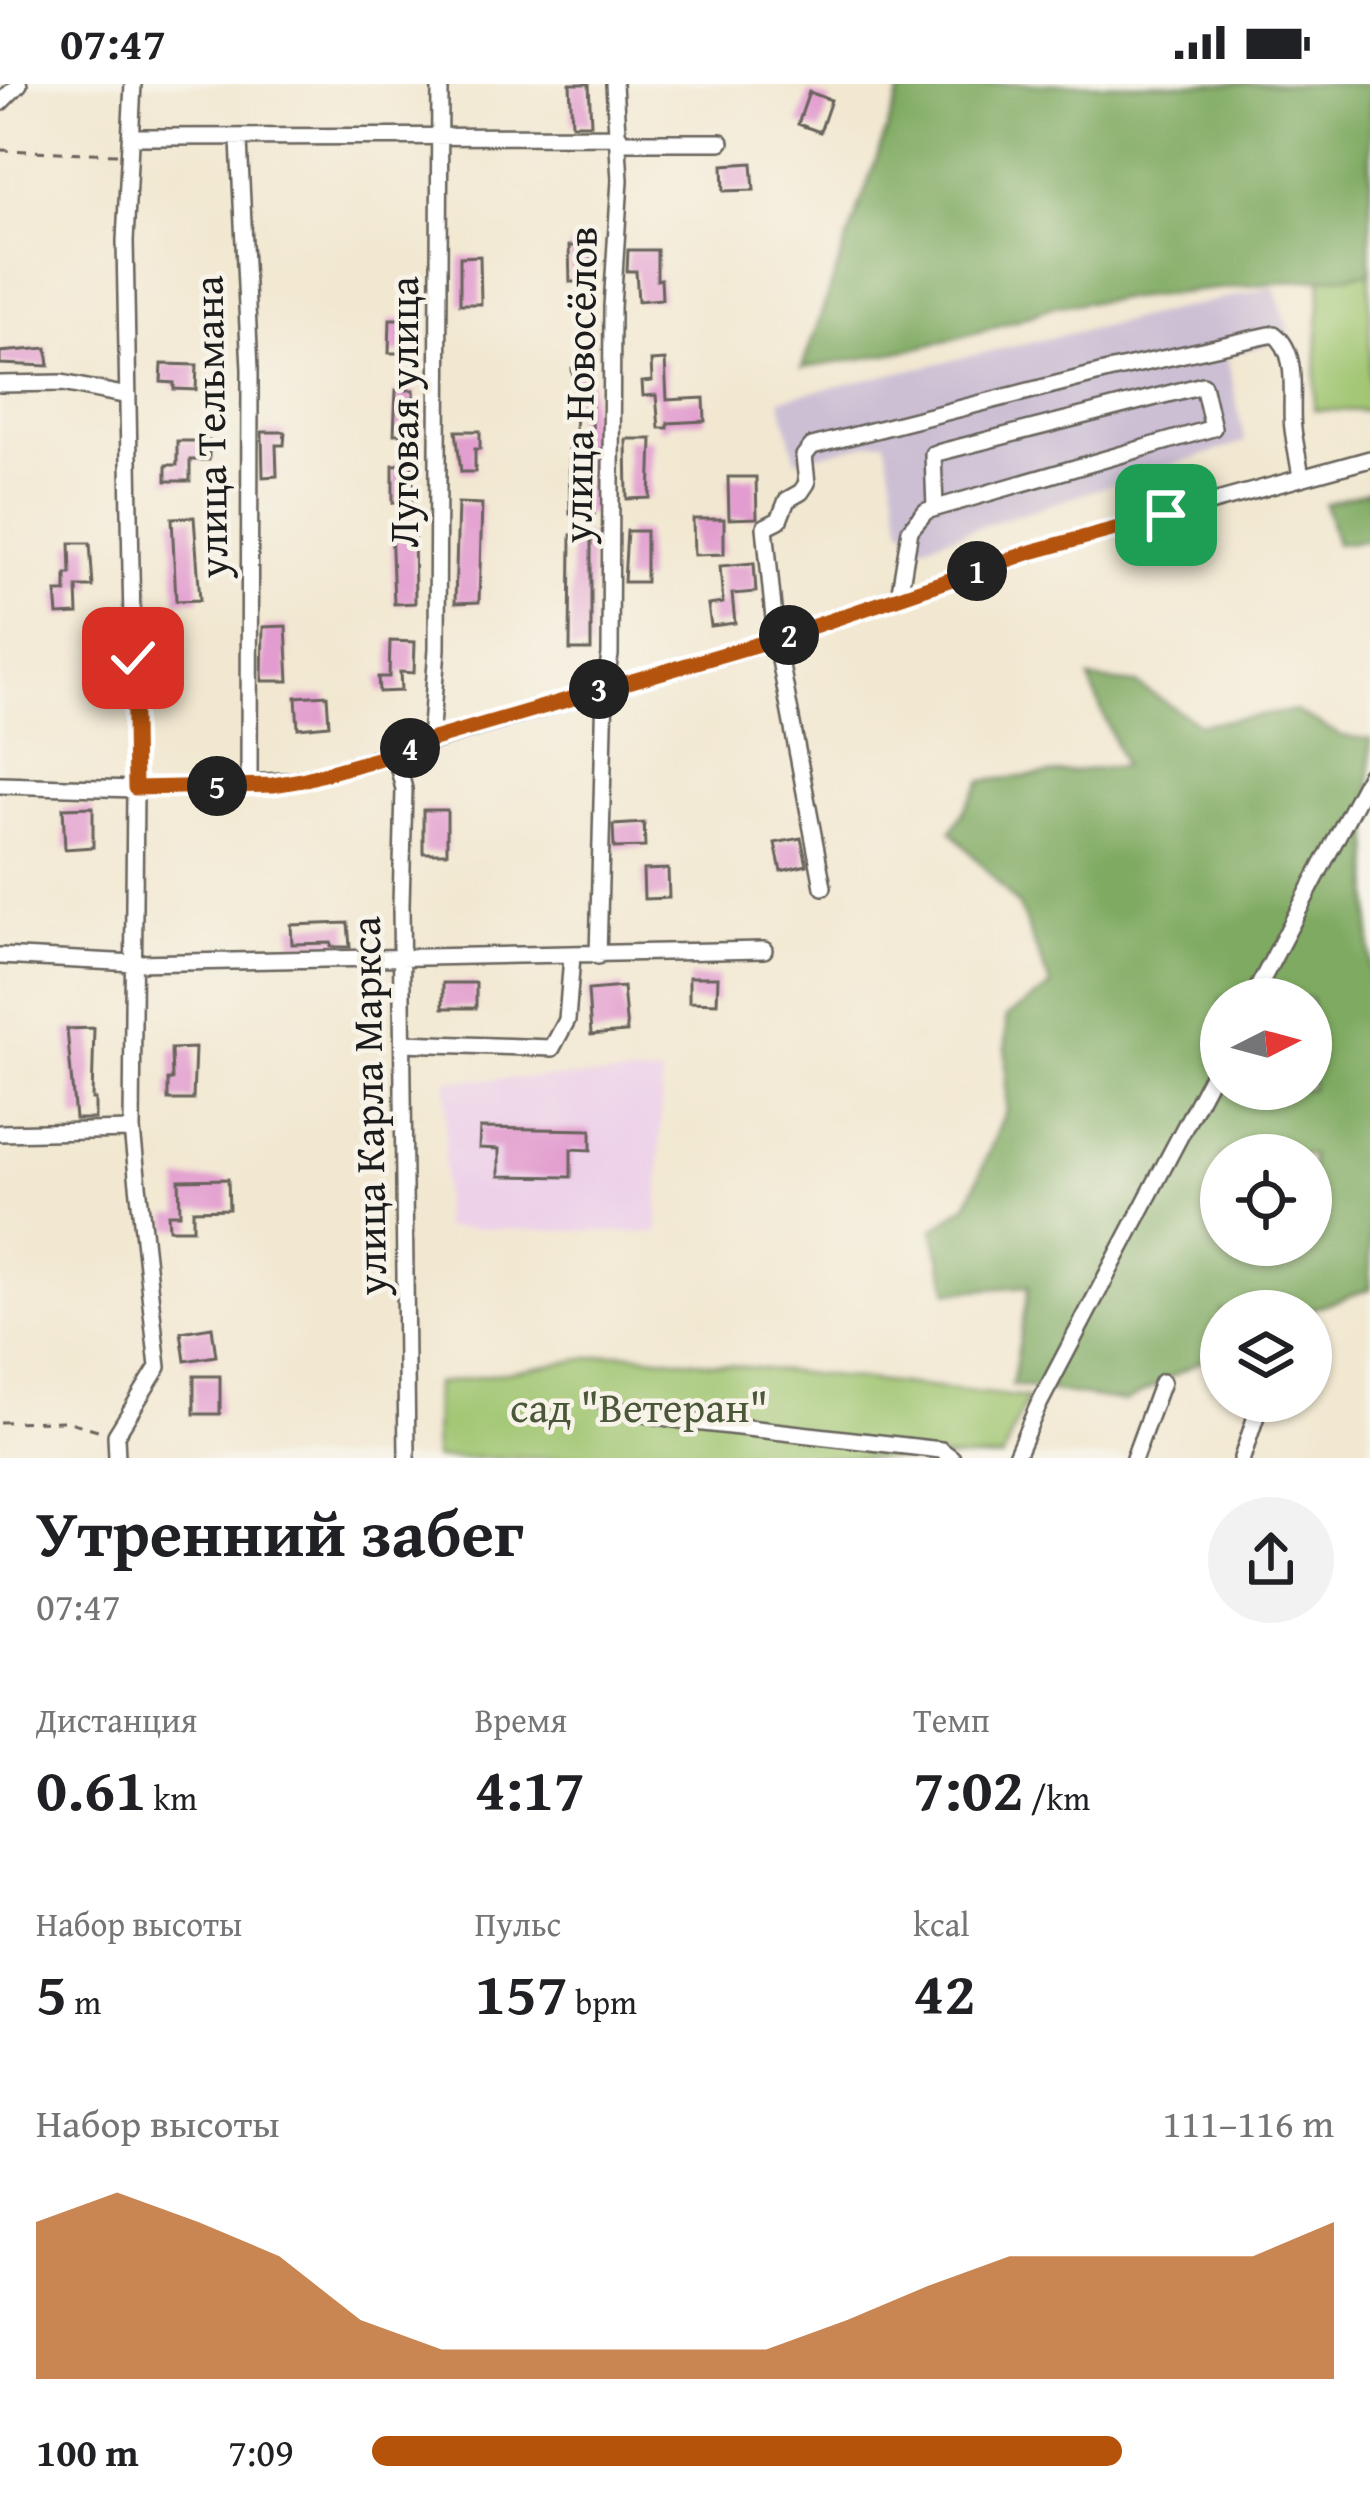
<!DOCTYPE html>
<html lang="ru">
<meta charset="utf-8">
<style>
:root{--surface:#fff;--page:#f2f2f2;--text:#202124;--muted:#757577;--accent:#b45309}
body{margin:0;font-family:"Gentium Book Plus",serif;background:var(--page);color:var(--text);height:100vh;display:flex;flex-direction:column;font-size:45px;white-space:nowrap}
*{box-sizing:border-box;margin:0}
p{font-size:39px;color:var(--muted)}
.icon{flex:none;width:66px;height:66px;fill:none;stroke:currentColor;stroke-width:2;stroke-linecap:round;stroke-linejoin:round}
.map{position:relative;height:1374px;overflow:hidden}
.side{display:flex;flex-direction:column;background:var(--surface);flex:1}
.side>*{flex:none}
.needle{width:78px;rotate:84deg}
.tools{position:absolute;left:1200px;top:894px;display:grid;gap:24px}
.tools a{display:grid;place-items:center;width:132px;height:132px;border-radius:50%;background:var(--surface);box-shadow:0 3px 9px #0004;font-size:60px}
.pin{position:absolute;display:grid;place-items:center;width:102px;height:102px;color:#fff;margin:-51px;border-radius:24px;box-shadow:0 6px 18px #0006}
.km{position:absolute;width:60px;height:60px;margin:-30px;border-radius:50%;background:#222;color:#fff;font-size:33px;line-height:60px;text-align:center}
.round{display:grid;place-items:center;flex:none;width:126px;height:126px;border-radius:63px;background:var(--page)}
.summary{display:flex;align-items:center;justify-content:space-between;height:204px;padding:0 36px}
h1{font-size:66px;font-weight:700;line-height:90px}
.metrics{display:grid;grid-template-columns:repeat(3,1fr);gap:18px;height:204px;padding:12px 36px}
.metrics div{display:grid;align-content:center}
.metrics b{font-size:60px;font-weight:700}
.metrics small{font-size:33px;font-weight:400}
.metrics p{font-size:33px}
.chart{height:336px;padding:24px 36px}
.chart p{display:flex;justify-content:space-between}
.chart svg{width:100%;height:216px;margin-top:12px;fill:var(--accent);opacity:.7}
ul{padding:0 36px;list-style:none;font-size:39px}
li{display:grid;grid-template-columns:192px 144px 1fr;align-items:center;height:90px}
li i{height:30px;border-radius:15px;background:var(--accent)}
.status{display:flex;justify-content:space-between;align-items:center;height:84px;padding:0 60px;background:var(--surface);direction:ltr}
.status svg{height:33px;fill:currentColor}
.map>svg:first-child{display:block}
</style>
<div class="status"><b>07:47</b><svg viewBox="0 0 49 12"><path d="M0 12V9h3v3zM5 12V6h3v6zM10 12V3h3v9zM15 12V0h3v12zM26 1h20v11H26zM47 4h2v5h-2z"/></svg></div>
<div class="map">
<svg width="1370" height="1374" viewBox="0 0 1370 1374">
<rect width="100%" height="100%" fill="#f7f3e8"/>
<filter id="ink" filterUnits="userSpaceOnUse"><feTurbulence type="fractalNoise" baseFrequency=".00833" numOctaves="2"/><feDisplacementMap in="SourceGraphic" scale="24" xChannelSelector="R" yChannelSelector="G"/><feConvolveMatrix kernelMatrix="1 2 1 2 8 2 1 2 1" color-interpolation-filters="sRGB"/></filter>
<filter id="wash" filterUnits="userSpaceOnUse"><feTurbulence type="fractalNoise" baseFrequency=".004" numOctaves="4" result="noise"/><feDisplacementMap in="SourceGraphic" scale="48" xChannelSelector="R" yChannelSelector="G"/><feGaussianBlur stdDeviation="2.7" result="paint"/><feColorMatrix in="noise" values="0 0 0 0 0 0 0 0 0 0 0 0 0 0 0 0 0 1.4 0 .05"/><feComposite in="paint" operator="in"/></filter>
<g filter="url(#wash)">
<rect width="100%" height="100%" fill="#f2e8d1"/>
<path fill="#edd1e9" d="M662,991L658,1149L442,1144L447,996Z"/>
<path fill="#ccbfd4" d="M1275,203L1291,254L1227,272L1245,358L923,461L902,443L885,356L796,376L780,315Z"/>
<path fill="#9fc570" stroke="#5e7046" stroke-width="3" d="M1370,0V327L1314,326L1323,161Z
M621,1269L1027,1314L1002,1374H434L435,1300Z"/>
<path fill="#7faa62" stroke="#4e633f" stroke-width="3" fill-rule="evenodd" d="M903,0H1370V189L1054,222C971,255 890,272 802,284Z
M1370,406V456L1336,460L1325,420Z
M1089,595L1137,600L1199,640L1295,627L1342,652L1370,655V1205L1306,1227H1221V1266L1125,1318L1012,1301L1029,1202L949,1208L933,1146L968,1119L1006,1026V933L1051,903L1019,822L951,747L982,697L1124,682ZM1221,915H1311V1005H1221ZM1221,1071H1311V1161H1221Z"/>
<g id="blocks">
<path fill="#e29ccf" d="M570,0H589L591,40H572Z
M809,8L831,16L820,48L798,40Z
M752,79L754,106L724,107L723,81Z
M569,162H592V198H570Z
M628,166H657V196L661,195L662,215L638,217L636,187H627Z
M480,172L481,220H460V173Z
M390,235H413V269H389Z
M47,264L49,282L0,280V268Z
M665,276L667,316L704,314L705,337L668,339V344H659L656,311L643,312L642,298L652,297L651,277Z
M162,280L197,281L196,306L174,305V299L161,298Z
M591,282L594,430H570L569,364H574L576,330L572,284Z
M396,306H414V350H394Z
M456,347H480V365H475V388H461Z
M262,348H285L284,361H276L277,392L263,393Z
M626,355H652L650,414L627,415Z
M177,357H209V376H190V397H166V381H177Z
M412,380L414,419H393V381Z
M728,393H756L757,434L729,435Z
M458,419L482,420L479,518L455,519Z
M194,433L200,516L176,517L172,434Z
M693,435H724V470L694,471Z
M391,441H414L415,519L394,520Z
M627,447H646V498H624Z
M571,451H591V566H570Z
M70,459H90L93,503H77L78,530L58,531L56,508H66V490H71Z
M754,479L756,508L732,510L735,539L711,542L708,521L723,519L720,482Z
M286,542L289,597H262L263,543Z
M390,557L415,558L414,589L400,588L401,607L379,608L378,593H389Z
M327,611L329,641L298,644L296,613Z
M93,723V763L65,765L63,724Z
M423,726H447V769H423Z
M644,739L645,763L614,764L613,741Z
M801,754L807,781L781,787L775,759Z
M668,785L669,814L644,815L643,786Z
M348,839L350,863H331V859L292,860L291,841Z
M689,893H718L717,919L689,918Z
M443,899H476V924H443Z
M623,903L627,948L591,951L588,906Z
M94,944L92,1015H95V1035H75L67,945Z
M195,964L193,1016H168V996H172L171,965Z
M480,1044L591,1046V1066L571,1065V1093L499,1092V1065L479,1064Z
M228,1095L229,1125L193,1126V1145H169L168,1130H180L179,1096Z
M212,1243L216,1272L185,1277L181,1248Z
M194,1292H220V1330H194Z"/>
</g>
</g>
<g filter="url(#ink)">
<use href="#blocks" fill-opacity="0" stroke="#67635b" stroke-width="3"/>
<g fill="none" stroke-linecap="round" stroke-linejoin="round">
<g stroke="#67635b" stroke-width="20">
<path id="minor" d="M0,19L19,0
M131,53L619,52
M239,56L250,285L249,702
M620,58H721
M0,300L62,299L128,312
M899,513L910,446L926,427L1213,344L1203,301L933,370L935,424
M430,657L437,565L440,0
M395,670L404,705L401,821L407,1374
M0,701L135,705L302,696L776,555L1031,468L1370,375
M823,803L776,555L765,443L779,436L787,416L801,408L807,399L804,372L812,362L1108,287L1274,250C1301,270 1289,315 1293,345C1295,361 1299,378 1301,394
M0,872L135,879L764,866
M598,872L605,603L610,571L612,223L620,96L614,0
M1252,915L1370,690
M403,959L552,964L567,936L572,872
M0,1049L132,1046
M608,1324L686,1337L941,1366L952,1374
M117,1374L116,1351L158,1283L132,1046L135,705L125,157L133,0
M1015,1374L1038,1322L1221,974
M1134,1374L1162,1298
M1242,1374L1261,1317"/>
</g>
<path stroke="#67635b" stroke-width="3" stroke-dasharray="9 9" stroke-linecap="butt" d="M0,66L118,70
M0,1338L66,1337L105,1348"/>
<use href="#minor" stroke="#fff" stroke-width="15"/>
</g>
</g>
<g fill="none" stroke-linecap="round" stroke-linejoin="round" filter="url(#ink)">
<g stroke="#fff" stroke-width="24">
<path id="route" d="M133,574L135,704L273,701L302,696L395,670L430,656L776,555L1031,468L1166,431"/>
</g>
<use href="#route" stroke="#b45309" stroke-width="15"/>
</g>
<g text-anchor="middle" stroke-width="9" stroke-linejoin="round" paint-order="stroke">
<g font-size="42" fill="#1c1c1c" stroke="#f7f3e8">
<text transform="translate(579 301) rotate(-89)" y="15">улица Новосёлов</text>
<text transform="translate(403 328) rotate(-90)" y="15">Луговая улица</text>
<text transform="translate(210 343) rotate(-91)" y="15">улица Тельмана</text>
<text transform="translate(368 1022) rotate(-91)" y="15">улица Карла Маркса</text>
</g>
<g font-size="42" fill="#4a5739" stroke="#f7f3e8">
<text x="639" y="1338">сад "Ветеран"</text>
</g>
</g>
</svg>
<div class="tools">
<a><svg class="needle" viewBox="-14 -14 28 28"><path d="M0-13l5 13h-10z" fill="#e53935"/><path d="M0 13l5-13h-10z" fill="#757577"/></svg></a>
<a><svg class="icon" aria-label="locate" viewBox="0 0 24 24"><circle cx="12" cy="12" r="6"/><path d="M12 2v4M12 18v4M2 12h4M18 12h4"/></svg></a>
<a><svg class="icon" aria-label="layers" viewBox="0 0 24 24"><path d="M12 4l9 5-9 5-9-5zM3 14l9 5 9-5"/></svg></a>
</div>
<div class="pin" style="left:1166px;top:431px;background:#1e9e55"><svg class="icon" aria-label="arrive" viewBox="0 0 24 24"><path d="M6 21V4h12l-3 4 3 4H6"/></svg></div>
<div class="pin" style="left:133px;top:574px;background:#d93025"><svg class="icon" aria-label="check" viewBox="0 0 24 24"><path d="M5 12l5 5 9-10"/></svg></div>
<b class="km" style="left:977px;top:487px">1</b>
<b class="km" style="left:789px;top:551px">2</b>
<b class="km" style="left:599px;top:605px">3</b>
<b class="km" style="left:410px;top:664px">4</b>
<b class="km" style="left:217px;top:702px">5</b>
</div>
<section class="side">
<div class="summary"><div><h1>Утренний забег</h1><p>07:47</p></div><a class="round"><svg class="icon" aria-label="share" viewBox="0 0 24 24"><path d="M12 15V3M7 8l5-5 5 5M5 13v7h14v-7"/></svg></a></div>
<div class="metrics">
<div><p>Дистанция</p><b>0.61<small> km</small></b></div>
<div><p>Время</p><b>4:17</b></div>
<div><p>Темп</p><b>7:02<small> /km</small></b></div>
</div>
<div class="metrics">
<div><p>Набор высоты</p><b>5<small> m</small></b></div>
<div><p>Пульс</p><b>157<small> bpm</small></b></div>
<div><p>kcal</p><b>42</b></div>
</div>
<div class="chart"><p><span>Набор высоты</span>111–116 m</p>
<svg viewBox="0 0 160 44" preserveAspectRatio="none"><path d="M0 44V12L10 6L20 12L30 19L40 32L50 38L60 38L70 38L80 38L90 38L100 32L110 25L120 19L130 19L140 19L150 19L160 12V44z"/></svg>
</div>
<ul>
<li><b>100 m</b>7:09<i style="width:78%"></i></li>
</ul>
</section>
